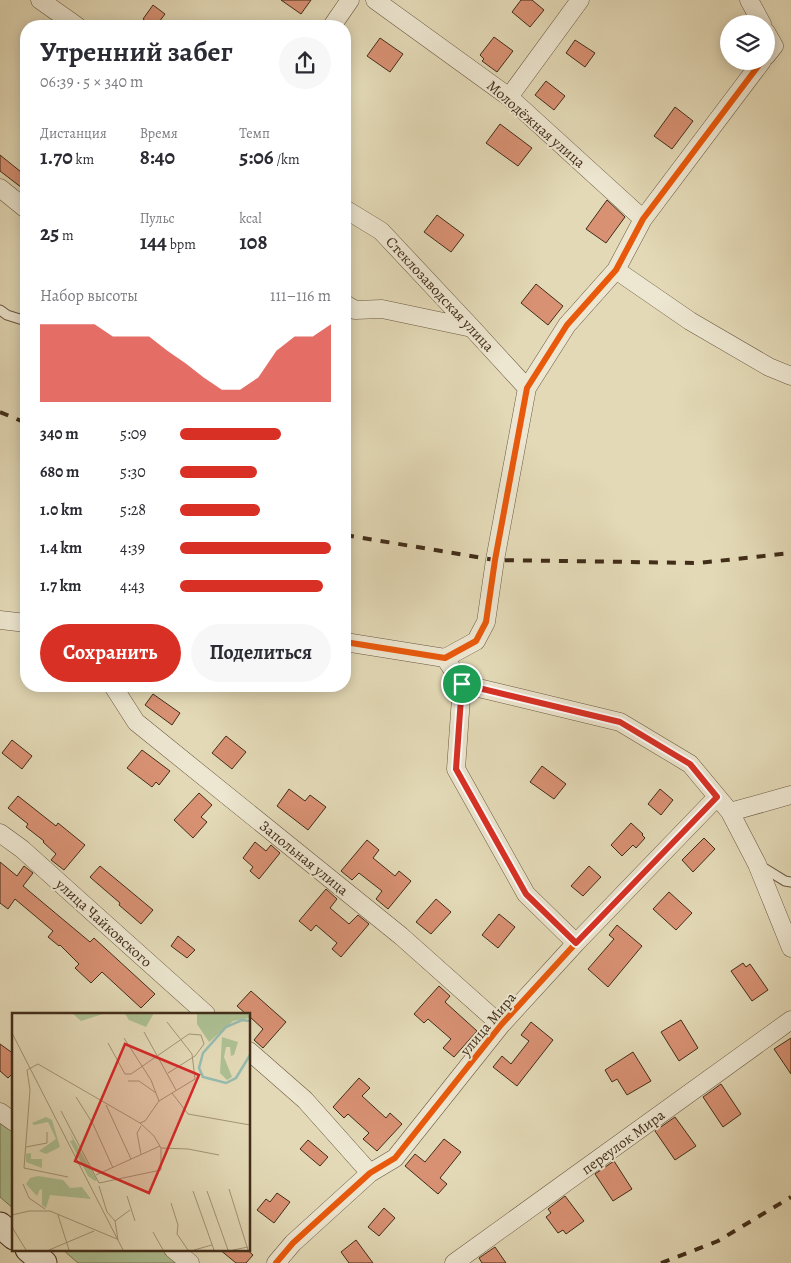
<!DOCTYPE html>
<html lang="ru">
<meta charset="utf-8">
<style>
:root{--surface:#fff;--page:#f7f7f7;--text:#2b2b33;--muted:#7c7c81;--accent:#d93025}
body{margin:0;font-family:Alegreya,serif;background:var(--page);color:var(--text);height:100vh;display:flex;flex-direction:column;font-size:19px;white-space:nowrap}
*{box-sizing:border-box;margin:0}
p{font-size:16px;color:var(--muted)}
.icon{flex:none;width:28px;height:28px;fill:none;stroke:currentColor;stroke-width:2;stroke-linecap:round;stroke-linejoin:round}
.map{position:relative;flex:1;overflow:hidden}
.drawer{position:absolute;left:20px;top:20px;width:331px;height:672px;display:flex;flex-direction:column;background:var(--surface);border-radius:20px;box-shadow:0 2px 12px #0003}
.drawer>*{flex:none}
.tools{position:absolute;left:720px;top:15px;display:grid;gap:10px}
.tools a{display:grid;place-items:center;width:55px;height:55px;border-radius:50%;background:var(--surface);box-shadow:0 2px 12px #0003;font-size:25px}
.pin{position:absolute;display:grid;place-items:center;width:42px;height:42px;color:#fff;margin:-21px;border:2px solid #fff;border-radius:50%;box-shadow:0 1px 5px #0007}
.round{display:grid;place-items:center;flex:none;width:52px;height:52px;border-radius:26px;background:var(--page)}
.summary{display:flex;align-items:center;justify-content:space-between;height:85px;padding:0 20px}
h1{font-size:28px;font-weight:600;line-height:38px}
.figures{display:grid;grid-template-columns:repeat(3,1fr);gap:8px;height:85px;padding:5px 20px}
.figures div{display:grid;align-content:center}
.figures b{font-size:21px;font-weight:600}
.figures small{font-size:14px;font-weight:400}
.figures p{font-size:14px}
.chart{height:140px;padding:10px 20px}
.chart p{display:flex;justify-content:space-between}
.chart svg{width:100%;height:90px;margin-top:5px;fill:var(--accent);opacity:.7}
.action{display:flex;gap:10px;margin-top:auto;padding:10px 20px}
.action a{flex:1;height:58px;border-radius:30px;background:var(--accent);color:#fff;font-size:20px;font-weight:600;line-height:58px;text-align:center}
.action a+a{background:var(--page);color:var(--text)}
ul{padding:0 20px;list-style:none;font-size:16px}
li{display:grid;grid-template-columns:80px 60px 1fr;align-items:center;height:38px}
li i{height:12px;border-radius:6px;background:var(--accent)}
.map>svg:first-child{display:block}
</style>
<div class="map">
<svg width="791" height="1263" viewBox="0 0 791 1263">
<rect width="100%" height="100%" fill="#e3d9b6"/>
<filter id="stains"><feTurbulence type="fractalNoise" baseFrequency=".004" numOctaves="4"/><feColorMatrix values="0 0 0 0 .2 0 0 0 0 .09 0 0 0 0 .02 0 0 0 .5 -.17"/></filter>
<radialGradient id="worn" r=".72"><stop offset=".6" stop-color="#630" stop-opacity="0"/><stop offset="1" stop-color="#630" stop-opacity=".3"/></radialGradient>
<path fill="#adc093" stroke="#787656" d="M0,1105L14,1116V1209L0,1197Z
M62,1249H161L177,1263H78Z"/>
<path fill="#d89173" stroke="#422d19" d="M281,0H311L301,14Z
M521,0H532L544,10L530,27L512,12Z
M153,5L165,14L156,26H152L143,19Z
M494,37L513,51L497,72L482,61L484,59L480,55Z
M380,38L403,54L390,72L367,56Z
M575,40L595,53L585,67L566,53Z
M546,81L565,96L554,110L535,95Z
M675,107L693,121L672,149L654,136Z
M500,124L532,148L518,166L486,143Z
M0,155L26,176V191L0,171Z
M607,200L625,217L606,243L586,229Z
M437,215L464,235L451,252L424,232Z
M536,284L563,306L548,325L521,303Z
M153,694L180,713L172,725L145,705Z
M226,736L246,752L232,769L212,753Z
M12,740L32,756L22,769L2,753Z
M142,750L170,771L159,785L156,782L152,787L127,768Z
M542,766L566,784L554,799L530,782Z
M289,789L305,801L310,795L326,807L308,830L277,806Z
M660,789L673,800L661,815L648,804Z
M199,793L212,805L201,817L207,822L193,838L174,820Z
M18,796L56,826L58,823L85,845L64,870L51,860L56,854L43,842L44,841L26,827L28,824L8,808Z
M631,823L643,834L642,835L645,838L636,848L633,845L622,856L611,845Z
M704,838L715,849L693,872L682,860Z
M367,840L379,850L373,858L395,876L399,871L411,881L388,909L376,899L382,891L359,873L352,880L341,871Z
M255,842L266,851L271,845L280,853L259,879L250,871L253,867L243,858Z
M0,862L17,876L24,866L33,873L23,886L90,942L94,938L155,994L141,1008L102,972L91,983L75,968L79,964L60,945L59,946L48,937L53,931L15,899L8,909L0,903Z
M100,866L153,910L141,924L119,905L120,903L91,878L90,877Z
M589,866L601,877L583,896L571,886Z
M326,889L337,899L330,908L349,924L358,915L369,924L341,957L332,949L337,943L316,925L311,931L299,921Z
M669,892L692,913L676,930L653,909Z
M436,899L451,912L431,934L416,922Z
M499,914L515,927L498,948L482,935Z
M617,925L642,946L608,987L588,969L614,939L609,935Z
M178,936L195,950L187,958L171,946Z
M743,963L746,967L750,964L768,990L752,1001L731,971Z
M439,986L450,996L445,1002L477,1031L454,1057L443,1048L451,1039L428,1019L424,1023L414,1014Z
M251,991L286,1022L263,1048L254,1040L263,1029L249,1016V1014H246L237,1006Z
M681,1020L698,1048L679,1061L661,1032Z
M531,1022L553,1040L517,1086L493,1067L502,1056L511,1064L529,1041L521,1035Z
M791,1038V1074L774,1049Z
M0,1044L14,1054V1072L8,1078L0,1071Z
M633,1052L651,1081L627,1095L617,1079L612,1082L605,1070Z
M359,1078L370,1088L362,1096L386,1118L390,1113L402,1124L377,1151L363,1139L369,1133L348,1114L344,1118L333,1107Z
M721,1084L741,1114L723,1127L703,1097Z
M675,1117L696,1146L675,1160L655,1131Z
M444,1139L461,1152L440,1178L447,1184L438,1194L405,1166L415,1154L425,1162Z
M308,1140L328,1157L320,1166L300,1149Z
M614,1161L632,1189L613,1201L595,1174Z
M277,1193L290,1202L274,1223L257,1210L266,1199L270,1202Z
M565,1196L584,1221L566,1234L563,1230L558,1233L546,1217L551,1213L548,1209Z
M384,1208L395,1218L379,1236L368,1227Z
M356,1240L373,1263H349L341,1252Z
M495,1247L506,1263H482L479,1258Z
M219,1249H246L253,1255L246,1263H236Z"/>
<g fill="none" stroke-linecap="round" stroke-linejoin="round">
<g stroke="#6a5840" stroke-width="11">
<path id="lane" d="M0,310L7,315L26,321
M759,865L785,881L791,882"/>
</g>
<g stroke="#6a5840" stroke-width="19">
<path id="street" d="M40,0L77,26
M375,0L509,97L643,219
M749,0L762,24
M332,26L350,0
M766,32L774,46L766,56
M509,97L580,0
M0,188L26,209
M345,209L381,231L472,328L527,388
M616,270L690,321L769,367L791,376
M345,304L355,310L382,309L472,328
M0,620L26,623
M345,642L445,658L476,641L486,622L495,560L527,388L567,325L616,270L643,219L762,61
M445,658L462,684L620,722L690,764L730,812L757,864L791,948
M462,684L456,769L526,894L576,943
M113,686L136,722L401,936L501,1025
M730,812L791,795
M0,833L22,849L206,1014
M249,1051L305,1100L370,1173
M0,1112L14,1122
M173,1249L190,1263
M276,1263L293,1243L370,1173L395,1158L501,1025L576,943L717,797
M454,1263L791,1020"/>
</g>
<g stroke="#422d19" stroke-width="27">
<path id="secondary" d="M0,1225L14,1237
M28,1249L44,1263"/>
</g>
<use href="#lane" stroke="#ede6d0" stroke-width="9"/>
<use href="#street" stroke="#ede6d0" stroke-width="18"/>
<use href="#secondary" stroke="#ede6d0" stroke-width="25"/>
<path stroke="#422d19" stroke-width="4" stroke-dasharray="9 9" stroke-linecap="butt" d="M0,412L26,423
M345,535L495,560L699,563L791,553
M661,1263L718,1241L791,1197"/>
<g stroke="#ede6d0" stroke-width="9">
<path id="cycleway" d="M345,642L445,658L476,641L486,622L495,560L527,388L567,325L616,270L643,219L762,61
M276,1263L293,1243L370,1173L395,1158L501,1025L576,943L717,797"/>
</g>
<use href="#cycleway" stroke="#e8590c" stroke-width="6"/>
</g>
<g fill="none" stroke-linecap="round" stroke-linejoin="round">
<g stroke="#fff" stroke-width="10">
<path id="route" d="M462,684L620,722L690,764L717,797L576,943L526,894L456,769Z"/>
</g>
<use href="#route" stroke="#d93025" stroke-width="6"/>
</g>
<g text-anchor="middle" stroke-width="4" stroke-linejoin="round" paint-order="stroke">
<g font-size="15" fill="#422d19" stroke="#ede6d0">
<text transform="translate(536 124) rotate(41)" y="5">Молодёжная улица</text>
<text transform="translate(440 294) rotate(47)" y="5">Стеклозаводская улица</text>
<text transform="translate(304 858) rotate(39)" y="5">Запольная улица</text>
<text transform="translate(104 923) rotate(42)" y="5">улица Чайковского</text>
<text transform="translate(488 1024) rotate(-50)" y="5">улица Мира</text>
<text transform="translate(623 1142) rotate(-36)" y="5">переулок Мира</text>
</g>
</g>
<g transform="translate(12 1013)">
<rect width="238" height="238" fill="#e3d9b6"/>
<path d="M60,0H94L69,8ZM142,0L134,14L117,7L113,1ZM185,0H237V5L221,8L197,29L185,11ZM210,24L226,29L222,42L219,43L218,34H214L212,44L220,64L215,67L208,60ZM34,104L40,107L48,134L34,141L27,138L44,126L36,109L22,112L20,110ZM57,118L85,167L83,168L76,163L58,128L61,127ZM19,140V146H30V155L14,149V141ZM26,163L51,167L58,175L70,174L79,186L38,182L34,195L30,192V177L28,176L25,183L14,171L18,165Z" fill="#adc093"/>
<path fill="none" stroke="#95baaf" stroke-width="2.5" d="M238,8L230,7L214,14L191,40L187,55L191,64L214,70L224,65L238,42"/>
<path fill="none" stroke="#a39477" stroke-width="1" d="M132,19L164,77M0,20L111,237M112,25L139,67L147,88M96,30L113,61H119L177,21L189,22L192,31L183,43L156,60M116,68H127L144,80M160,80L176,101L238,112M64,84L81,111L101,155M94,92L119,146M49,98L87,170L149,157V135L142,123L128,110L26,51L15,57L18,77L12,155L56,164M128,110L133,108L147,88L183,66L180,41L155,9M129,113L125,120L129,141M14,134L35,130V119M149,135L176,136L207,142M84,162L148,133M11,171L17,185L33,196M87,173L95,199L103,208L106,227M217,176L236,237M181,178L202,237M195,178L216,237M115,183L123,208M159,190L166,212L165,221L176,237M0,202L17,198H38L105,226M46,202L57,237M103,208L118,197M0,214L14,237M141,219L151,237M37,237L82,218M182,237L200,232M221,237L236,234"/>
<path fill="#d62828" fill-opacity="0.15" stroke="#d62828" stroke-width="2.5" d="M113,31L187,62L137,180L63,148Z"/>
<rect width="238" height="238" fill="none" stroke="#422d19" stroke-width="2.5"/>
</g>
<rect width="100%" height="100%" filter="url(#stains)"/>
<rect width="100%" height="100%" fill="url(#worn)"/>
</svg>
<div class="tools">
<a><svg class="icon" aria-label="layers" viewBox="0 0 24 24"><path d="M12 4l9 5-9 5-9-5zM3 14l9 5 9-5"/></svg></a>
</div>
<div class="pin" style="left:462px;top:684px;background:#1e9e55"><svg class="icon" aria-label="arrive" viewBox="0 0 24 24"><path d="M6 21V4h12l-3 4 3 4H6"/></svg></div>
<section class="drawer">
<div class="summary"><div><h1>Утренний забег</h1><p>06:39 · 5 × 340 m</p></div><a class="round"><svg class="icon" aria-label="share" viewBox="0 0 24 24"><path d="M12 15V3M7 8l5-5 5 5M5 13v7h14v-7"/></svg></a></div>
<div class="figures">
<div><p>Дистанция</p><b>1.70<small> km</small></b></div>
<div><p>Время</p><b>8:40</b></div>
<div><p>Темп</p><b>5:06<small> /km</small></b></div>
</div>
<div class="figures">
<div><b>25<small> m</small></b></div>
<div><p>Пульс</p><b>144<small> bpm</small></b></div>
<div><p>kcal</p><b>108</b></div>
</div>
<div class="chart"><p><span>Набор высоты</span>111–116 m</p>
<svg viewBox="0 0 160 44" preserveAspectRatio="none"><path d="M0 44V6L10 6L20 6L30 6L40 12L50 12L60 12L70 19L80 25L90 32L100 38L110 38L120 32L130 19L140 12L150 12L160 6V44z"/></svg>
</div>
<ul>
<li><b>340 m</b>5:09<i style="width:67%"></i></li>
<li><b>680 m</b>5:30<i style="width:51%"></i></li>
<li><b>1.0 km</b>5:28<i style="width:53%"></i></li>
<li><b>1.4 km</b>4:39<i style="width:100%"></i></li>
<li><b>1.7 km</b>4:43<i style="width:95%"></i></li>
</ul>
<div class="action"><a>Сохранить</a><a>Поделиться</a></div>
</section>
</div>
